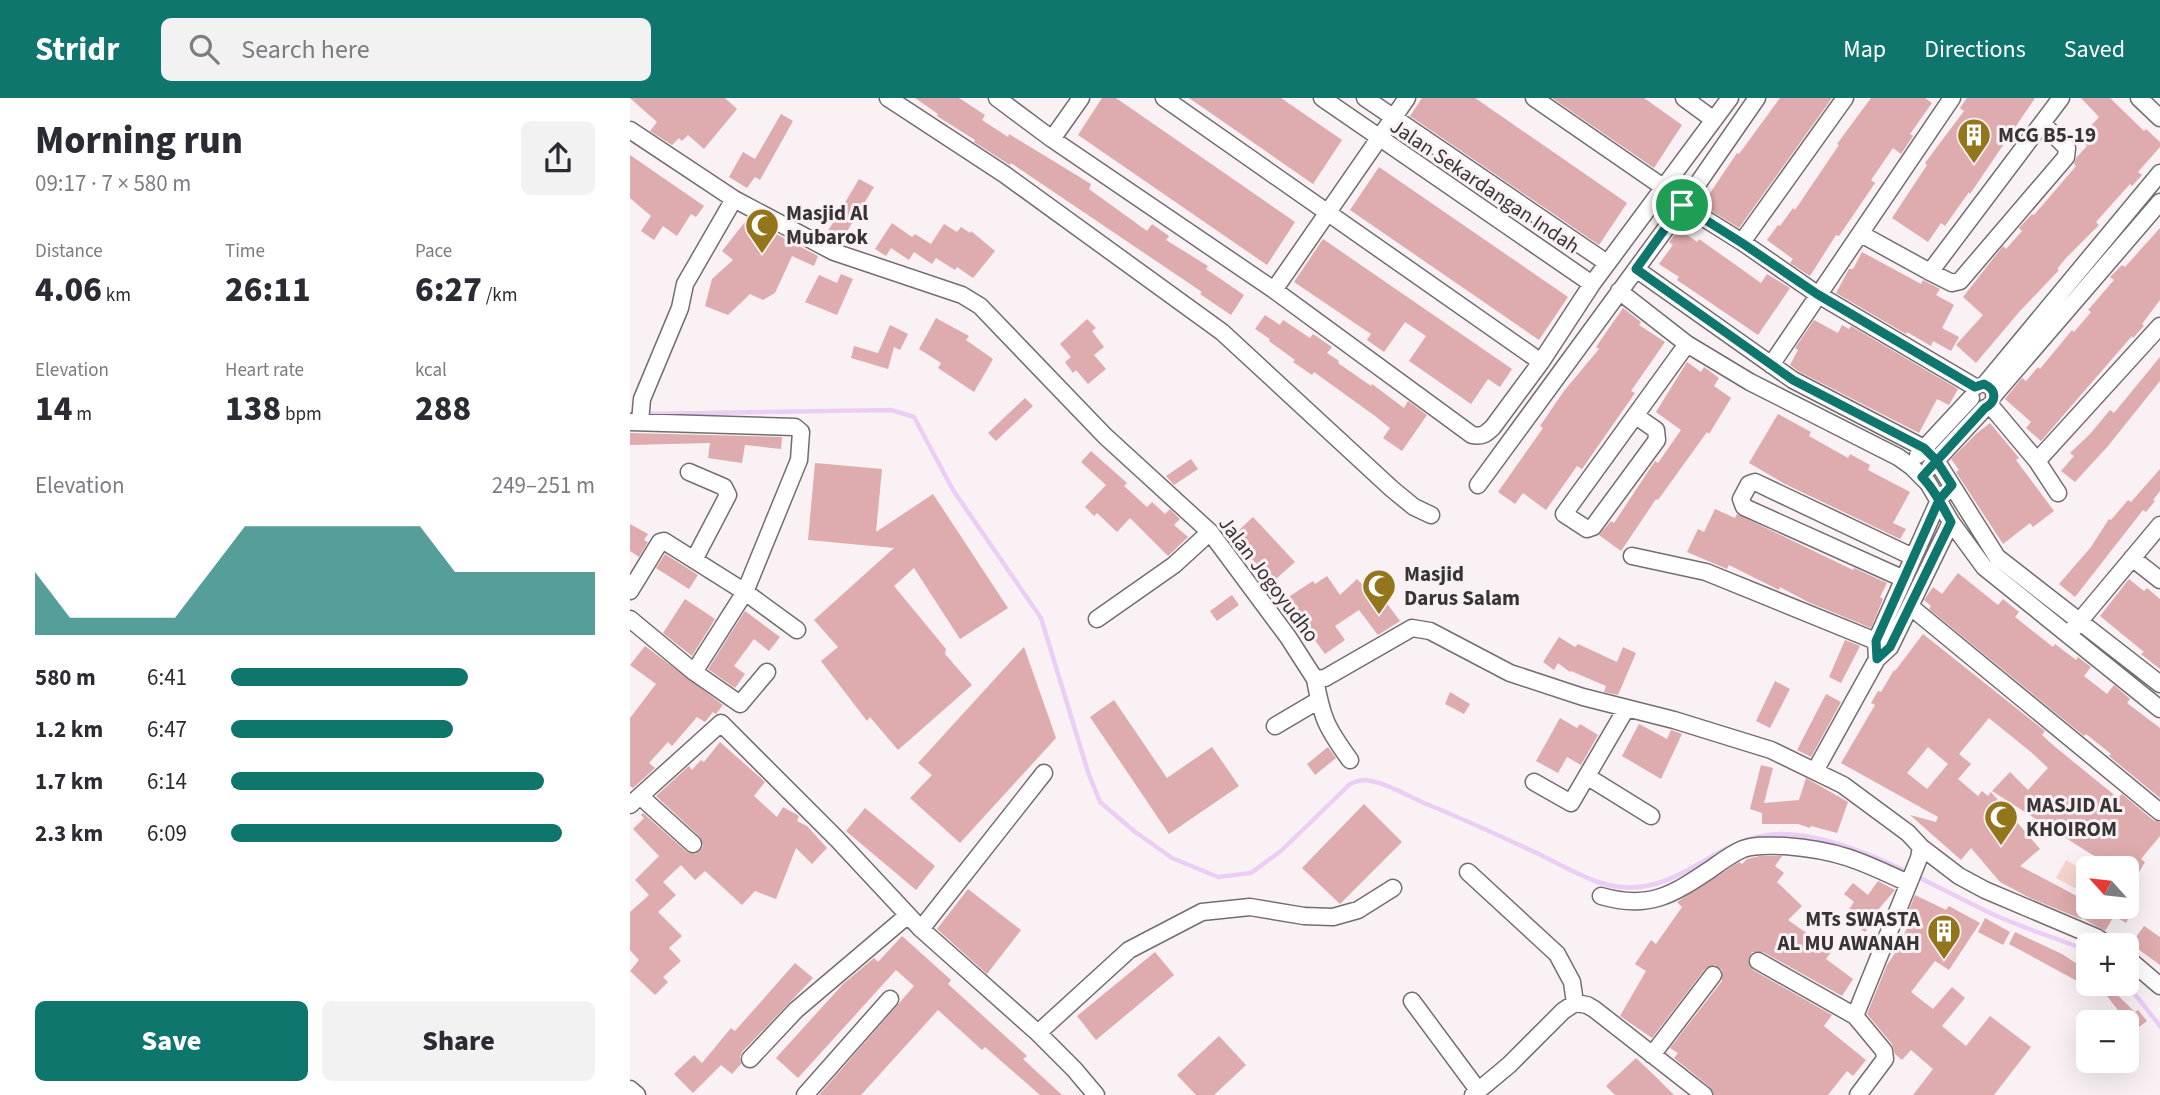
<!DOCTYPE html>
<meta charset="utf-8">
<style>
:root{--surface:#fff;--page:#f2f2f3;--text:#2b2b33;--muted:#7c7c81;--accent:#0f766e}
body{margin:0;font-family:"Source Sans 3",sans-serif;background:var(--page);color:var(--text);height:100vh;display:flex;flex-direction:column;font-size:26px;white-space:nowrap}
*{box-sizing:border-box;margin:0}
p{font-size:23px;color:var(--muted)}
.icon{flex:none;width:38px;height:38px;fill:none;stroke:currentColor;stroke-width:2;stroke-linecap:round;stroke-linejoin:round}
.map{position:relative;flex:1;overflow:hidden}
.side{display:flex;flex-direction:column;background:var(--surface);width:630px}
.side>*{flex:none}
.needle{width:46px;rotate:297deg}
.fabs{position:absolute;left:1446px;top:758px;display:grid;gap:14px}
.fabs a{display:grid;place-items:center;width:63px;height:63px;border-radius:10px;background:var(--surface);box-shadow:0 7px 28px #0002;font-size:35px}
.pin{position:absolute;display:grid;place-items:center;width:60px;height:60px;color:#fff;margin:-30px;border:4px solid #fff;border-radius:50%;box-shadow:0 2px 7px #0007}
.round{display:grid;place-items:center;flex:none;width:74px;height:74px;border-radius:10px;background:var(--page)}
.summary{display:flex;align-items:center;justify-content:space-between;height:119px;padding:0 35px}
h1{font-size:38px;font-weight:800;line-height:52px}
.metrics{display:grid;grid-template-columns:repeat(3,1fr);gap:10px;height:119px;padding:7px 35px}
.metrics div{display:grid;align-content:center}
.metrics b{font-size:35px;font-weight:800}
.metrics small{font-size:19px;font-weight:400}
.metrics p{font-size:19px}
.chart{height:196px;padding:14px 35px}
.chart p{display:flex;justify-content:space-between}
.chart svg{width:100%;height:126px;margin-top:7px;fill:var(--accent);opacity:.7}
.primary-button{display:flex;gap:14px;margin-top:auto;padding:14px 35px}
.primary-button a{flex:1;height:80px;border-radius:10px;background:var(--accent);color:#fff;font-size:28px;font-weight:800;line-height:80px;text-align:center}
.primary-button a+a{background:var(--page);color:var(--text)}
ul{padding:0 35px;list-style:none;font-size:23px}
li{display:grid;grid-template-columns:112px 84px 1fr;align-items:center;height:52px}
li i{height:18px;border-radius:9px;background:var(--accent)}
header{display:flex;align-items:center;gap:42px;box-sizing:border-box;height:98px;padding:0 35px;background:var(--accent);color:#fff}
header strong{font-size:33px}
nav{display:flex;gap:38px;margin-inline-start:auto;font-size:24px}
.search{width:490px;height:63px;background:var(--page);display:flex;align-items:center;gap:18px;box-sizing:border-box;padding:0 24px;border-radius:10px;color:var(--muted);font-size:26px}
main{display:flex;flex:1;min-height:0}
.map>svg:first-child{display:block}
</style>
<header>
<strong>Stridr</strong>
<div class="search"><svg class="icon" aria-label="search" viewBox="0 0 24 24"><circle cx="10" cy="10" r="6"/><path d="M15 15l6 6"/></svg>Search here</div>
<nav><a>Map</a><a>Directions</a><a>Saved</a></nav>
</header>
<main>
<section class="side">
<div class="summary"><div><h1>Morning run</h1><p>09:17 · 7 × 580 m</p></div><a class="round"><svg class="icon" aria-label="share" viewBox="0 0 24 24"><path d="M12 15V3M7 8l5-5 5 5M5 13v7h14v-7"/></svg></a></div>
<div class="metrics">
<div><p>Distance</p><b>4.06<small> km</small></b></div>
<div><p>Time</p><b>26:11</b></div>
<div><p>Pace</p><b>6:27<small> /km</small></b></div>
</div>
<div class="metrics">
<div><p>Elevation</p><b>14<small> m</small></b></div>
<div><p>Heart rate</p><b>138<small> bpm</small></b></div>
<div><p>kcal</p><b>288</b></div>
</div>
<div class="chart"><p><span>Elevation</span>249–251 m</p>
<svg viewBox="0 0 160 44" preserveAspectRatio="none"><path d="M0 44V22L10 38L20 38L30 38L40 38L50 22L60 6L70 6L80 6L90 6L100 6L110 6L120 22L130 22L140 22L150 22L160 22V44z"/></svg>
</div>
<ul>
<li><b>580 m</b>6:41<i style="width:65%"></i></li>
<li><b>1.2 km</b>6:47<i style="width:61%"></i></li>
<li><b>1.7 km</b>6:14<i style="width:86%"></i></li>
<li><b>2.3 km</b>6:09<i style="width:91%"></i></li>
</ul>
<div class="primary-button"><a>Save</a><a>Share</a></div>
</section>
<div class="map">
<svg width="1530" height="997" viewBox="0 0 1530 997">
<rect width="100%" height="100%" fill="#f9f1f3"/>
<path fill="#f6d5cd" d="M1436,762L1458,775V797L1426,780Z"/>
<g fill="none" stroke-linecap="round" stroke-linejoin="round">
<path stroke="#ebcef5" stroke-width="4.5" d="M15,316L261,312L284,319L323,392L411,520L458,674L470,704L504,733L542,760L588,779L621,775L651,753L720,686C725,684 729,682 735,682C755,684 776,697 794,705C834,721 872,739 911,757C929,766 949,777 968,784C1045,810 1080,736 1152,736C1217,737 1296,784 1354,812C1384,827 1417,837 1448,849L1458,856
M1496,885L1530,928"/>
</g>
<path fill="#deabae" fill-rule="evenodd" d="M0,0H95L107,11L74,51L58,37L52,43L49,40L42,47L20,33L27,24Z
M285,0H329L355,17L352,22L378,39L379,36L461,86L459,91L517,133L522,126L539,138L536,142L578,168L576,171L614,197L601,217L570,196L572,194L381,65L380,67L344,44L345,42L307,18L308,16Z
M472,0H486L665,124L637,167L448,37Z
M559,0H651L712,42L683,86Z
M792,0H845L997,105L969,147L780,18Z
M922,0H1014L1052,27L1024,70Z
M1150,0H1202L1109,130L1072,107L1107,55L1109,56Z
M1241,0H1295L1302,5L1280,36L1283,38L1271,56L1263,50L1241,82L1245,85L1209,138L1206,137L1180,178L1160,165L1163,161L1137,142L1148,127L1150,128L1163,110L1165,112L1209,47L1207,46Z
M1337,0H1405L1340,96L1339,94L1315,128L1311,125L1298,144L1262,120L1297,67L1295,65L1334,13L1330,10Z
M1451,0H1480L1514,33L1516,31L1530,44V49L1508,74L1512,77L1502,88L1500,86L1466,124L1469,127L1436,160L1427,171L1429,172L1390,213L1346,265L1326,247L1353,217L1333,199L1373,148L1376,151L1392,133L1389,130L1402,116L1404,117L1446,68L1444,66L1446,60L1457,48L1449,41L1469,19Z
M151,16L163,23L130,82L125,79L117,90L99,79L113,54L125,61Z
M0,57L74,108L66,119L61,116L47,138L33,128L24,142L11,133L21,118L0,100Z
M749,69L938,199L909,242L720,112Z
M229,81L244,89L210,145L195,138Z
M115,124L130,137L137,131L188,158L184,168L162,158L145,195L133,202L120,196L98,217L75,208L82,181L103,162L92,153Z
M262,125L282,139L285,136L301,146L314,126L327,134L331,129L340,135L341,133L365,153L343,180L327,169L325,172L306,160L302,166L284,154L279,162L261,150L256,158L245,151Z
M1530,130V202L1512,226L1514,228L1503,240L1502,238L1411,343L1396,330L1401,324L1375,301L1392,280L1396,283L1408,269L1410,271L1442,232L1444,234L1461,214L1458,212L1484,182L1480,179L1492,167L1495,169Z
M1049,131L1067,144L1069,141L1131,185L1137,176L1160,190L1128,237L1047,182L1049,179L1029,166L1043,147L1039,144Z
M693,141L882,271L870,289L858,281L841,306L779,263L796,238L775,224L754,254L737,242L741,236L664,184Z
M1232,154L1291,186L1293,182L1310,191L1306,197L1324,207L1312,230L1329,239L1321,253L1303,243L1301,248L1277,234L1276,236L1206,195L1219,171H1223Z
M211,176L223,181L207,217L175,204L189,177L207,185Z
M993,210L1011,224L1009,227L1035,244L1001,293L1005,295L961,358L952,371L947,368L916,412L893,395L885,406L868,394L913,330L910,328L934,293L969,251L966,249Z
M635,217L650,227L653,222L680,240L683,236L702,249L697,255L709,263L708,265L741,288L742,286L774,310L778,303L797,317L772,353L753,340L760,330L745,318L684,274L682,277L663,264L665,262L639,243L640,241L625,231Z
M306,220L339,238L336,242L363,261L344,294L308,270L311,265L289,251Z
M457,221L466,230L462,233L474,249L464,257L476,271L458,286L446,272L443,275L435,264L441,259L430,246Z
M1184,222L1208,235L1212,227L1219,231L1221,228L1328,291L1319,307L1307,301L1289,335L1168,273L1160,267L1168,252L1165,250Z
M260,227L278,236L270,252L264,249L258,271L221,260L224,248L248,255Z
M1530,259V283L1478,348L1445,384L1431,373L1444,358L1440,355L1460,336L1480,312L1484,315Z
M1057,264L1071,274L1074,269L1089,280L1084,288L1101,300L1079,336L1077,334L1028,402L1026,401L991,453L969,437L981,423L984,425L1025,363L1028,365L1051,332L1026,314Z
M395,300L403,308L366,343L358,335Z
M1148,316L1181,334L1179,338L1218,360L1220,356L1240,367L1238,372L1280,394L1263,425L1276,431L1270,441L1155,386L1119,365Z
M1360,325L1389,360L1386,362L1424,413L1403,429L1400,425L1373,446L1326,374L1329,372L1321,361L1346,336Z
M0,335L152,339L151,351L115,347L112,365L78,360L80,345L0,347Z
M461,353L497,385L494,388L517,409L522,404L535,416L540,411L550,421L544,427L558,439L538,458L500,420L487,434L467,415L464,418L455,409L476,387L451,364Z
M561,361L568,371L544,387L536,378Z
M185,365L252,371L246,434L303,396L378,510L330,541L284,470L264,488L316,551L315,556L342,587L268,652L240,619L237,623L191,563L208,549L184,522L264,450L178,442Z
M1530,371V393L1523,402L1525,403L1516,414L1513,412L1445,499L1429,486L1461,449L1479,421L1481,422L1498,402L1501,404Z
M1085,411L1105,420L1107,416L1223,472L1224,470L1257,485L1250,499L1253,501L1241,530L1178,504L1150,489L1149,492L1099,467L1097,471L1057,454L1068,431L1074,434Z
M623,419L665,464L637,489L627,478L633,473L622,461L626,457L605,436Z
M0,426L18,436L14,442L18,444L9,459L0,453Z
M35,456L68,477L59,491L26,470Z
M745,475L758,489L750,496L770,523L748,537L729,512L705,528L715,542L695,556L684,541L682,542L657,500L683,483L685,486L697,478L710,497L727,481L732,486Z
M1328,475L1368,507L1373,501L1389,514L1385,519L1423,549L1425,546L1446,562L1448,559L1461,569L1454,578L1477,596L1484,587L1500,601L1497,605L1530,630V700L1479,658L1481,656L1456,636L1454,638L1299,511L1301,508L1294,502L1303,489L1312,496Z
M1499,481L1514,493L1517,490L1530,501V571L1511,556L1514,554L1470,518Z
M602,497L609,507L587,523L580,513Z
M55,501L85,521L62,558L33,535Z
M115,513L150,539L139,553L124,541L104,568L115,576L105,590L78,571Z
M1293,536L1415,633L1412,637L1424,648L1488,700L1492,696L1523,722L1530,724V738L1511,761L1515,764L1496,797V770H1489L1461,756L1362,693L1380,674L1398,692L1418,670L1402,655L1359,620L1329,656L1341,666L1328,681L1348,698L1352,693L1358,698L1361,694L1410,751L1390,768L1458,804V808H1505L1496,825L1484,818L1475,833L1452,820L1451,821L1400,800L1370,784L1341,750L1331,762L1280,717L1306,724L1308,719L1211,665L1245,607L1241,605L1248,593L1251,594L1264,572L1265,573ZM1298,649L1318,666L1297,691L1277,675Z
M929,539L945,549L948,546L987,564L993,549L1006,555L988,597L974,594L976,588L941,573L940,574L928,565L924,572L913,564Z
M1215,542L1230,548L1211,585L1199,579Z
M15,548L93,607L86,616L83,614L75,624L67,619L42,648L38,644L19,665L25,670L3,690L0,688V620L26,586L0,567Z
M394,549L426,640L330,745L280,700L302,677L288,665Z
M1145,583L1160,591L1140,630L1126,623Z
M820,594L840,606L834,616L815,606Z
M1196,596L1211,604L1181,659L1167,652Z
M484,602L537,680L582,649L609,688L539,736L460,619Z
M930,620L947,630L950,626L968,637L951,667L937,659L928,675L906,663Z
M1009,626L1037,641L1041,632L1052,636L1031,681L992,658Z
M90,644L135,684L124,698L147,719L153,709L169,718L167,723L177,728L197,750L182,766L166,750L146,801L125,793L112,807L75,773L65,782L51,767L33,784L46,797L28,814L52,838L39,850L51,863L33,879L38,884L25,897L0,873L9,862L0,852V814L19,797L5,782L29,758L3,731L14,720L11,717L13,715L57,754L66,756L70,753L73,748L70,739L26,698L59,668L62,672L71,662L74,664Z
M698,649L706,660L685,677L677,666Z
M1131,667L1143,670L1134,705L1169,702L1176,680L1218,704L1207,735L1181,728L1180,730L1168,726H1132V713V715L1120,711Z
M734,706L772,744L710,806L672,770Z
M235,710L305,768L286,792L216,733Z
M1130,758H1152L1145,768L1154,775L1147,784L1172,808L1158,822L1202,853L1196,861L1223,881L1212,898L1133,854H1122L1118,862L1123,872L1202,917L1194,928L1236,962L1223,978L1217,973L1198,997H1084L1080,989L1044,960L1048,955L1040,950L1092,883V872L1085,867L1075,871L1022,940L990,918L1016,873L1005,866L1021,842L1026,846L1052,809L1047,804L1109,764L1112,766L1117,761Z
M1248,783L1265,792L1241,820L1243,822L1235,834L1214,819L1224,804L1214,796L1223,785L1238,797Z
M338,791L391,832L357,876L307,831Z
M1285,797L1316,812L1319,808L1350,825L1319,872L1305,863L1281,894L1303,911L1322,889L1335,900L1312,928L1336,948L1360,918L1401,949L1364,997H1283L1303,971L1281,952L1272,962L1265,956L1262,946L1237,916L1257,867L1274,842L1272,841L1284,815L1279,812Z
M1355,820L1380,834L1373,847L1348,834Z
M1514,828L1530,839V867L1501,846Z
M1385,834L1432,856L1458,873V889L1379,846Z
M272,838L321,882L318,886L397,958L393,961L432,997H410L355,949L352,952L308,912L231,997H189L284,888L266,872L168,980L146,960L213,886L244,860L248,864Z
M525,854L544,877L466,942L447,918Z
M165,865L183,880L112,954L110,959L111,966L102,976L91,967L63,995L44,976L64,957L72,965L101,930L105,933Z
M1479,889L1505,914L1508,912L1517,923L1504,933L1474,894Z
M589,938L616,967L584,997H566L547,977Z
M1006,960L1026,979L1044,997H985L976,988Z"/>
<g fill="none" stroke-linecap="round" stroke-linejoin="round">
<g stroke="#746d70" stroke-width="19">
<path id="minor" d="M258,0L374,76L592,234L762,391L784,409L801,417
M367,0L422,41L644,192L842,337C852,339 856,336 863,329L911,264L962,186L1100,0
M534,0L911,264
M692,0L962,186
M735,0L977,165
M904,0L1033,89
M1054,0L1084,22
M1509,0L1530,20
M0,32L104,101L204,154L332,197L350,208L475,338L580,434L658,539L685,581L695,580L782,530L800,533L880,575L953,599L1044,622L1141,652L1213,687L1278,735L1291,749L1289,760L1225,918L1254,953L1255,961L1228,997
M422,41L451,0
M1053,107L1112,144L1187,196L1345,289
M1231,136L1300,174L1322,185L1330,183L1436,59L1437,50L1413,26
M1112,144L1215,0
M1006,171L1163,282L1294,350L1306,362L1367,459L1530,586
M1300,174L1431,0
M644,192L777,0
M989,193L1057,246L1120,284L1268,359L1282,369L1298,385L1321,424L1354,469L1530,611
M1141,267L1322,0
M1355,286L1530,75
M1364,297L1530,104
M1360,307L1407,363L1428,395
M1006,318L1026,332L1027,342L963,429L957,431L934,416L1057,246
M0,324L165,329L171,334L169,362L115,494L34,443L30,444L0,493
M10,324L12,301L50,210L55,186L104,101
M1288,357L1341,300
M1407,363L1530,228
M1300,369L1355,310
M59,374L94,389L98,397L64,462
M848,387L1053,107L1127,0
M1314,396L1309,402L1246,543L1247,561L1260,549L1321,424
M1002,458L1076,474L1253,546
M1502,460L1530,482
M1274,481L1114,409L1111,401L1119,386L1125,384L1283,459
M1281,509L1530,714
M0,521L64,574L110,606L137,574
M467,521L544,467L580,434
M1443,531L1530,427
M64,574L115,494L167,532
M685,581C692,620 696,629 720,662
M645,628L689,602
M1185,673L1247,561
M958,679L1021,718
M904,684L941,705L996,611
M10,698L63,746
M0,707L91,625L207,741L291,831L408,935L444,971L466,997
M1291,749L1329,778L1355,792L1466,839L1478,847
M838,774L927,856L942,884L945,905
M971,798C1019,812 1042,797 1081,771C1091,764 1101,756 1113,751C1127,746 1141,748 1155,748C1208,752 1231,763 1278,785
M291,831L414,675
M1496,859L1530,888
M1128,863L1225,918
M782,903L848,992
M408,935L499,852L572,814L620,809L674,818L703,819L728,812L763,790
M1022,957L1083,877
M120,961L166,912L278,817
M0,991L7,997
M175,997L260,901
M843,997L879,967L933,913L945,905L957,907L964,911L1074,997"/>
</g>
<use href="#minor" stroke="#fff" stroke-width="16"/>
</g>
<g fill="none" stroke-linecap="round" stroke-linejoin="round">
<g stroke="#fff" stroke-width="14">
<path id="route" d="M1052,107L1006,171L1163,282L1294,350L1306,362L1322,387L1309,402L1246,543L1247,561L1260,549L1321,424C1313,409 1304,391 1292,379L1355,310C1367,303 1367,292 1354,286L1345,289L1187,196L1112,145L1052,107"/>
</g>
<use href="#route" stroke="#0f766e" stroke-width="9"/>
</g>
<defs>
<g id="building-pin" transform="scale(1.75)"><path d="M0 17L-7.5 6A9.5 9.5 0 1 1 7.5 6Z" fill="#93751c" stroke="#f9f1f3"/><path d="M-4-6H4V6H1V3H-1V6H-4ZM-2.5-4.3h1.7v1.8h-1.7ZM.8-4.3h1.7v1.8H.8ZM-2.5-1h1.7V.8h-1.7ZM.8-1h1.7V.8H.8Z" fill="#fff"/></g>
<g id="mosque-pin" transform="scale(1.75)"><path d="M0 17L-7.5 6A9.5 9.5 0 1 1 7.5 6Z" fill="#93751c" stroke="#f9f1f3"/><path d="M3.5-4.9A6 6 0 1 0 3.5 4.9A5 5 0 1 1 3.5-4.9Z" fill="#fff"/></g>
</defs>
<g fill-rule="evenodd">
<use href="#building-pin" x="1344" y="37"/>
<use href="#mosque-pin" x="132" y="127"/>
<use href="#mosque-pin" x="749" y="488"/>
<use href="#mosque-pin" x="1371" y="719"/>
<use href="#building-pin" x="1314" y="833"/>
</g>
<g text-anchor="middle" stroke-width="6" stroke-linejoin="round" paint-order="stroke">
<g font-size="21" font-weight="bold" fill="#373435" stroke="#f9f1f3" text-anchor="start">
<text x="1368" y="44">MCG B5-19</text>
<text x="156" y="122">Masjid Al<tspan x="156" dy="24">Mubarok</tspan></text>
<text x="774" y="483">Masjid<tspan x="774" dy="24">Darus Salam</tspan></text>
<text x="1396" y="714">MASJID AL<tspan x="1396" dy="24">KHOIROM</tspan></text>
<text x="1290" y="828" text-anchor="end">MTs SWASTA<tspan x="1290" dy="24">AL MU AWANAH</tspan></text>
</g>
<g font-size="21" fill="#373435" stroke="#f9f1f3">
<text transform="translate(855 88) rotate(34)" y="7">Jalan Sekardangan Indah</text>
<text transform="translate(639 481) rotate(53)" y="7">Jalan Jogoyudho</text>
</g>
</g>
</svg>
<div class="fabs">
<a><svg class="needle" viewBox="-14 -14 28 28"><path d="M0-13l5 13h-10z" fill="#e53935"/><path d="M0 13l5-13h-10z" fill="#7c7c81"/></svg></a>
<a>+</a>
<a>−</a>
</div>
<div class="pin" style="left:1052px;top:107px;background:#1e9e55"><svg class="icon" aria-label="arrive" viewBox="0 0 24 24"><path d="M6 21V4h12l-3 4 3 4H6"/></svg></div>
</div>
</main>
